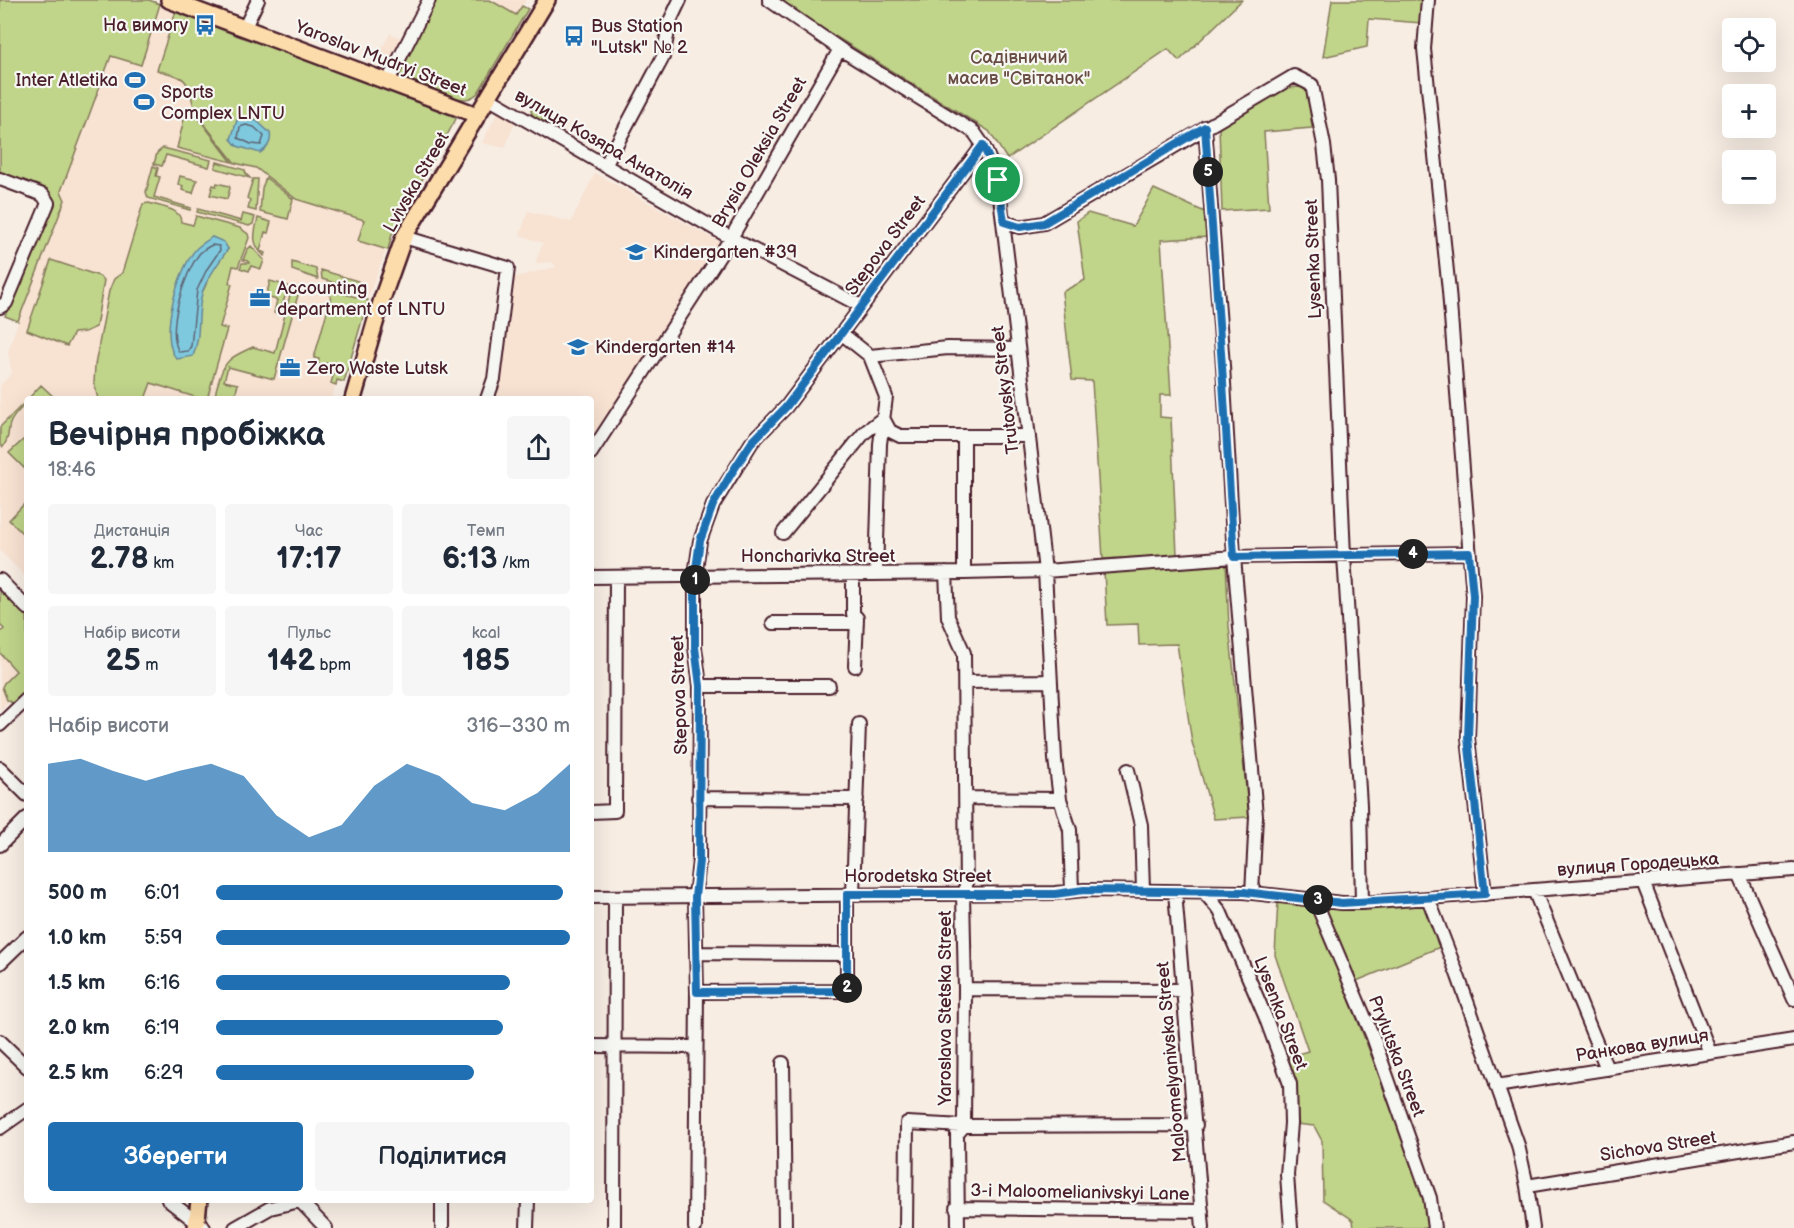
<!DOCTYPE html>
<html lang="uk">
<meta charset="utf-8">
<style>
:root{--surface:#fff;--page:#f6f6f7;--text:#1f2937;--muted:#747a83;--accent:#1f6fb2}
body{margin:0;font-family:"Balsamiq Sans",sans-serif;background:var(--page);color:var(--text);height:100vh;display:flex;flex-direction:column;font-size:22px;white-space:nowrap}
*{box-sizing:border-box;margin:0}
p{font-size:20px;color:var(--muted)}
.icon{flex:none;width:33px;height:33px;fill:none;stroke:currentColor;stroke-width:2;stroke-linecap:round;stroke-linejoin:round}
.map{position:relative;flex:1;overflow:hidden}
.side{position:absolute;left:24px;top:396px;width:570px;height:807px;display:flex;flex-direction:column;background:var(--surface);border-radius:6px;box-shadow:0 6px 24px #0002}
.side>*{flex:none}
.tools{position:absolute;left:1722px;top:18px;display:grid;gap:12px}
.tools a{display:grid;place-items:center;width:54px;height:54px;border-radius:6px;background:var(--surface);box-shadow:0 6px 24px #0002;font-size:30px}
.pin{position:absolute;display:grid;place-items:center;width:51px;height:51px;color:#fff;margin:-26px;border:3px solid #fff;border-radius:50%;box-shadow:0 2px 6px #0007}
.km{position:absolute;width:30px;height:30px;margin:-15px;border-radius:50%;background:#222;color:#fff;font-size:16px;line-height:30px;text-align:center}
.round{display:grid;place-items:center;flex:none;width:63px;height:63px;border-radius:6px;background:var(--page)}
.head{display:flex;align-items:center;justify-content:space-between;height:102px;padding:0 24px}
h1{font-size:33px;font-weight:700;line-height:45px}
.metrics{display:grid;grid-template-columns:repeat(3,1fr);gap:9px;height:102px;padding:6px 24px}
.metrics div{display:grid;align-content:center;border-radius:6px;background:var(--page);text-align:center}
.metrics b{font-size:30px;font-weight:700}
.metrics small{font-size:16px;font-weight:400}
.metrics p{font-size:16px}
.chart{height:168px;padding:12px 24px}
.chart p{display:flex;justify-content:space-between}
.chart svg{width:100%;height:108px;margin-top:6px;fill:var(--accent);opacity:.7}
.action{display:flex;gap:12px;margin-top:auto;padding:12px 24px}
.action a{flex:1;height:69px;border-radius:6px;background:var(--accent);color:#fff;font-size:24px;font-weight:700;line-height:69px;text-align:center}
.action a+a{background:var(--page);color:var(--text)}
ul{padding:0 24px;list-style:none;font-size:20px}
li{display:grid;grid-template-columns:96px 72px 1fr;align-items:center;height:45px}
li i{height:15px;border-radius:8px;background:var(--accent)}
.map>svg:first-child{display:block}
</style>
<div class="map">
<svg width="1794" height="1228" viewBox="0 0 1794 1228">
<rect width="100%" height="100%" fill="#f7ede3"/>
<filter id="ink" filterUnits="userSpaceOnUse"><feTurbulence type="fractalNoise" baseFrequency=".0167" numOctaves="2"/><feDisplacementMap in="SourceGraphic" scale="12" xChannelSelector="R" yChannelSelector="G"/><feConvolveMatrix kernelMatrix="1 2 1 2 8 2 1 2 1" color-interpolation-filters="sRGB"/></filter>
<g filter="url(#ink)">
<path fill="#f8e2d2" d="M0,0H149L453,116L456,119L392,234L369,295L344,382L337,381L331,399H27V578L0,551V386L12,373L8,352L18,321L65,200Z
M490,0H526L517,15Z
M390,33L404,40L389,70L374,64Z
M498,112L515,122L505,148L482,143Z
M595,173L721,243L591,438V399H496L511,278L556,267L552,262L535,263L543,243L520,235L528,211L571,222Z
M0,595L27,622V683L0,710Z"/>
<path fill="#c0d48a" stroke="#857a5a" stroke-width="1.5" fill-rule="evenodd" d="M0,0H149L160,4L141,65L111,56L61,191L65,200L18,321L5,316L51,203L0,175Z
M432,0H490L516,15L522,6L528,9L478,93C471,99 466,100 457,98L395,74Z
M780,0H1242L1179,61L1168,49L1007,159L989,131L817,25Z
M1332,0H1424L1422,23L1369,19L1367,47L1323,57Z
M176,11L453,116L456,119L392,234L388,250L358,241L364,220L296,199L256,168L235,163L197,115C191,104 192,84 181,78C174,74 165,73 157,70Z
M1302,87L1308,93L1312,128L1264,132L1269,208L1222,211L1219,128L1282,88Z
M532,106L553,117L545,122L534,118L531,111Z
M187,107H190L232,162L177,148Z
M163,148L211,160L209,167L166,155L162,166L154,164L157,153Z
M217,162L245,170L246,174L250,178L215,168Z
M153,166L158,168L156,176L160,177L154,197L191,208L190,210L148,198L146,192Z
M180,176L197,180L193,193L182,190L183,186L178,184Z
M266,178L293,199L288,219L260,212L262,188Z
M253,179H258L256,211L248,209L250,200L247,198Z
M217,183L229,186L230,188L227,199L210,195L213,185L216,186Z
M1154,189L1205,212L1208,237L1161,240L1171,395H1160V417L1171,418L1177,555L1103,559L1092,381L1072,380L1062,292L1085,280L1077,221L1088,213L1133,226Z
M149,203C160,207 181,208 181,222L193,225L196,216L240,228L248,234L249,238L238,267L233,266L229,283L232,284L220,327L227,329L207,399H201L151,383L145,399H98L94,383L95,365L109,291L114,279L122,273L143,204ZM212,237L228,249L212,271L203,291Z
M198,209L241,221L243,214L255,217L253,224L249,226L197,212Z
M258,218L271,222L268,233L265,232L260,251L265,253L264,256C251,244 254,234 258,218Z
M251,246L264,260L261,269L251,266L249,271L240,268L242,263H249L248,261L243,260L247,250Z
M51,260L99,276L104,280L96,327L85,332L74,333L67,346L27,330Z
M292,262L316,269L318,279L292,270Z
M321,270L358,281L361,291L322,279Z
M270,281L288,286L280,314L274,313L277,300L266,297Z
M294,287L300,288L274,379L228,367L224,381L238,384L234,399H217C214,393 217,387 219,380C225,358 234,356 253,347L275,353L290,295Z
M329,290L368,300L344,382L337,380L336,385L331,383L334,373L328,371L330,364L326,363L324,366L318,364L319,359L314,358L331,297Z
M41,385L55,398L27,399H28Z
M27,400V403C20,409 10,418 9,428C8,436 8,439 3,447L0,444V427Z
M23,440L27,442L25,469L9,453Z
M27,501V538L9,520Z
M1226,564L1229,626L1249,817L1214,819L1192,742L1177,644L1139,645L1138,624L1107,625L1104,571Z
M0,590L27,616V694L14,704L7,700L2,687L4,683L16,671L0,653V633L4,629L0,625Z
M1278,900L1312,903L1427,1199L1431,1228H1354L1353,1220L1323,1200L1322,1141L1314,1126L1296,1124L1294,1085L1287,1057L1308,1051L1275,955Z
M1424,903L1440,947L1354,982L1320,904Z"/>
<path fill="#7ec9de" stroke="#698596" stroke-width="1.5" d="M247,119L257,121L270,133C272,142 268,148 260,153L237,146L231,139L237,120Z
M212,237L224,242L228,249C219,262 209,275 203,290C196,311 202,335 193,356L177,359C157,339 179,266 197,248C201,244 207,241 212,237Z"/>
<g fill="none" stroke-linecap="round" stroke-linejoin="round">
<path stroke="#5f6373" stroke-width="1.5" d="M246,125L254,127L264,136L261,145L251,144L238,138L240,127Z
M212,245L219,246L220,250L207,269L197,290L191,346L188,351L179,352C166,331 184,272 200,253C203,250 208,247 212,245Z"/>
<g stroke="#4a1f2b" stroke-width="16">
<path id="minor" d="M769,0L840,49L974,132L983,145L998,180L1045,571L1055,759L1060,799L1070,830L1072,891
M1428,0L1424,49L1449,291L1473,596L1468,738L1485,894
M245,27L258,0
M388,81L429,0
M488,98L731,238L861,306
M1205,127L1223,366L1234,557L1256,816L1252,893
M605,166L663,57L670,21L680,0
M0,179L43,195L48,203L6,303L0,307
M1004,222L1020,227L1044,223L1294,76L1312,85L1324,145L1328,180L1344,556L1360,805L1362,903
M404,237L508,268L494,379L487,399
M841,333L870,356L886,397L880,444L876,574
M870,356L948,348L1018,349
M883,418L890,431L900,436H1029
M964,437V573
M591,453L731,238L840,49
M783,533L864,433L883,418
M946,573L948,617L964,653L966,894
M853,574V614L857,618L855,666
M591,577L964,573L1045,571L1234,557L1469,553
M0,580L27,608
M773,623H857
M965,682L1050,681
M700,686H829
M0,725L27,699
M0,768L27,795
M1128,770L1141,825L1143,890
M698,798L857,799
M966,798L1060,799
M591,812L615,811L616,577
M0,845L27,818
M1739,874L1794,999
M1643,882L1710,1053
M1534,890L1607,1069
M1175,892L1203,1228
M1204,892L1220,911L1265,1016L1290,1084L1291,1123L1287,1175L1291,1228
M853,894L859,724
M591,897L1055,893L1084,890L1244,892L1342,903H1362L1794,870
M1428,898L1458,976L1518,1145L1527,1186L1533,1228
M1315,900L1373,1037L1430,1198L1434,1228
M696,953L847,954
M0,963L27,937
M965,989L1183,990
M697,992L847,991V894
M0,1041L27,1067
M591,1046L695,1047
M783,1063L785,1228
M1496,1086L1794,1040
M0,1128L27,1109
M1527,1186L1794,1142
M168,1200L204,1228
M299,1200L326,1228
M956,1208L1202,1211
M235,1228L270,1208L304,1200
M442,1228V1200
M527,1228L528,1200
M614,1228L615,897
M695,1228L697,992L695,897L699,861L700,686L695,647V575L700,541L713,505L752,442L786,407L983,145
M906,1228L907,1123L964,1126L1196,1125
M958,1228L957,1134L964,1126L965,989L963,894"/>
</g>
<g stroke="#4a1f2b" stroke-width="20">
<path id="major" d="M169,0L477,115
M353,399L382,299L404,237L547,0
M196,1228L199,1200"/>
</g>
<use href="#minor" stroke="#f6f6f2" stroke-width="12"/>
<use href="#major" stroke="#fddcac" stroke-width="15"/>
</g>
</g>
<g fill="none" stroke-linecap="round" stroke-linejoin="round" filter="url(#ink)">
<g stroke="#fff" stroke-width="12">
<path id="route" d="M1205,127L1222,366L1234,557L1469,553L1473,596L1468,738L1485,894L1342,903L1244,892L1084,890L1055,894H847V991L697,992L695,897L699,861L700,686L695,647V575L700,541L713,505L731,474L752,442L786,407L983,145L998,180L1004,222L1020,227L1044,223Z"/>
</g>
<use href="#route" stroke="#1f6fb2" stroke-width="8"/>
</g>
<defs>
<g id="bus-bare" transform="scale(1.62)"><path d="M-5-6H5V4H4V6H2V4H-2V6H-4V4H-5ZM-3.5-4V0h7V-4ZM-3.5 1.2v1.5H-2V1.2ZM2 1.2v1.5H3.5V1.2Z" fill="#1f6fb2" stroke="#f6f6f2" stroke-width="2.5" paint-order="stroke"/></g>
<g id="stadium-bare" transform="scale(1.62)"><path d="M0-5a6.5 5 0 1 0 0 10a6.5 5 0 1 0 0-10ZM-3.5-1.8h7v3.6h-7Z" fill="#1f6fb2" stroke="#f6f6f2" stroke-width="2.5" paint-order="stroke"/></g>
<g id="school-bare" transform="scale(1.62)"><path d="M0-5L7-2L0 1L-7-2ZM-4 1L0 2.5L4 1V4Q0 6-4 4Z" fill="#1f6fb2" stroke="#f6f6f2" stroke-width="2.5" paint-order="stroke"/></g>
<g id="office-bare" transform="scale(1.62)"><path d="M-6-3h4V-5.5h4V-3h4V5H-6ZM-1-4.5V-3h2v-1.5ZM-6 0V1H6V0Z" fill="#1f6fb2" stroke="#f6f6f2" stroke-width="2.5" paint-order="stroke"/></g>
</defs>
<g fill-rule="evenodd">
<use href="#bus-bare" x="205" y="25"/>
<use href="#bus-bare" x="574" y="36"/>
<use href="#stadium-bare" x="135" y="80"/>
<use href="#stadium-bare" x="144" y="102"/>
<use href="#school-bare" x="636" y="252"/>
<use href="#office-bare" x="260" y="298"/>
<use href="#school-bare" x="578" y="347"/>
<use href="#office-bare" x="290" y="368"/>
</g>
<g text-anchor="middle" stroke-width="4.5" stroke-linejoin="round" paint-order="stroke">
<g font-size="18" fill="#4a1f2b" stroke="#f6f6f2" text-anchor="start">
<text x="188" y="31" text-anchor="end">На вимогу</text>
<text x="591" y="32">Bus Station<tspan x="591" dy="21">"Lutsk" № 2</tspan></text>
<text x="118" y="86" text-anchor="end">Inter Atletika</text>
<text x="161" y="98">Sports<tspan x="161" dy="21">Complex LNTU</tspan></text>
<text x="653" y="258">Kindergarten #39</text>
<text x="277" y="294">Accounting<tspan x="277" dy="21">department of LNTU</tspan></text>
<text x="595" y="353">Kindergarten #14</text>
<text x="307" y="374">Zero Waste Lutsk</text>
</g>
<g font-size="18" fill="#684c43" stroke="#f6f6f2">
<text x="1019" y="63">Садівничий<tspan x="1019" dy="21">масив "Світанок"</tspan></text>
</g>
<g font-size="18" fill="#4a1f2b" stroke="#f6f6f2">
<text transform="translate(381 58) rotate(21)" y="6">Yaroslav Mudryi Street</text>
<text transform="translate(604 144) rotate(30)" y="6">вулиця Козяра Анатолія</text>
<text transform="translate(759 152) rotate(-60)" y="6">Brysia Oleksia Street</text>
<text transform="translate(416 182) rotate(-60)" y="6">Lvivska Street</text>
<text transform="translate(885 245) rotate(-53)" y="6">Stepova Street</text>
<text transform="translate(1313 259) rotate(-92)" y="6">Lysenka Street</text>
<text transform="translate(1005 390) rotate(-97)" y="6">Trutovsky Street</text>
<text x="818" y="562">Honcharivka Street</text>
<text transform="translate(679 695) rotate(-92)" y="6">Stepova Street</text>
<text transform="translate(1638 864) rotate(-4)" y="6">вулиця Городецька</text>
<text x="918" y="882">Horodetska Street</text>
<text transform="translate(945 1008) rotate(-90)" y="6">Yaroslava Stetska Street</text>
<text transform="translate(1281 1013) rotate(69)" y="6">Lysenka Street</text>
<text transform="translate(1642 1045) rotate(-9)" y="6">Ранкова вулиця</text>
<text transform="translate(1397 1056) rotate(69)" y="6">Prylutska Street</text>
<text transform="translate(1171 1062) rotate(-95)" y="6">Maloomelyanivska Street</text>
<text transform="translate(1658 1146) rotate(-9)" y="6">Sichova Street</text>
<text transform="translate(1080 1192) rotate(1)" y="6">3-i Maloomelianivskyi Lane</text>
</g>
</g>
</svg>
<div class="tools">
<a><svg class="icon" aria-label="locate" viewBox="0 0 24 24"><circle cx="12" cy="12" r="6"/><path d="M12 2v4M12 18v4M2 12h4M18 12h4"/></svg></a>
<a>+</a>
<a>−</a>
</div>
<div class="pin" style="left:998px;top:180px;background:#1e9e55"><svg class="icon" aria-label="arrive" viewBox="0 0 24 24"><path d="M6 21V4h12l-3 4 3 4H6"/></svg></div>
<b class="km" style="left:695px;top:580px">1</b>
<b class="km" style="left:847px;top:988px">2</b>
<b class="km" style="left:1318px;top:900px">3</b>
<b class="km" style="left:1413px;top:554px">4</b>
<b class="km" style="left:1208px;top:172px">5</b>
<section class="side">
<div class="head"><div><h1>Вечірня пробіжка</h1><p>18:46</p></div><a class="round"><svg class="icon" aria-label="share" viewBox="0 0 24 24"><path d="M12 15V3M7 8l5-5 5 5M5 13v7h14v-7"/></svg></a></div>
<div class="metrics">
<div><p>Дистанція</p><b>2.78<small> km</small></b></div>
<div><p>Час</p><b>17:17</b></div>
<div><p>Темп</p><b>6:13<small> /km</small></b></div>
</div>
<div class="metrics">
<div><p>Набір висоти</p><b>25<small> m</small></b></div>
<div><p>Пульс</p><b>142<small> bpm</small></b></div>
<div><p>kcal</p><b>185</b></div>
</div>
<div class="chart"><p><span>Набір висоти</span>316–330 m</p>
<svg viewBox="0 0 160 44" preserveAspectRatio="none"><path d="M0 44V8L10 6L20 11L30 15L40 11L50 8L60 13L70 29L80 38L90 33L100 17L110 8L120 13L130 24L140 27L150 20L160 8V44z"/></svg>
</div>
<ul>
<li><b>500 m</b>6:01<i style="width:98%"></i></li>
<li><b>1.0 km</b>5:59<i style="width:100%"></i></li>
<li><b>1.5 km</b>6:16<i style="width:83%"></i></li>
<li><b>2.0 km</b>6:19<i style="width:81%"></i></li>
<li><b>2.5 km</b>6:29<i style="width:73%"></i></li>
</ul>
<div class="action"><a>Зберегти</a><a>Поділитися</a></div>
</section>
</div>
